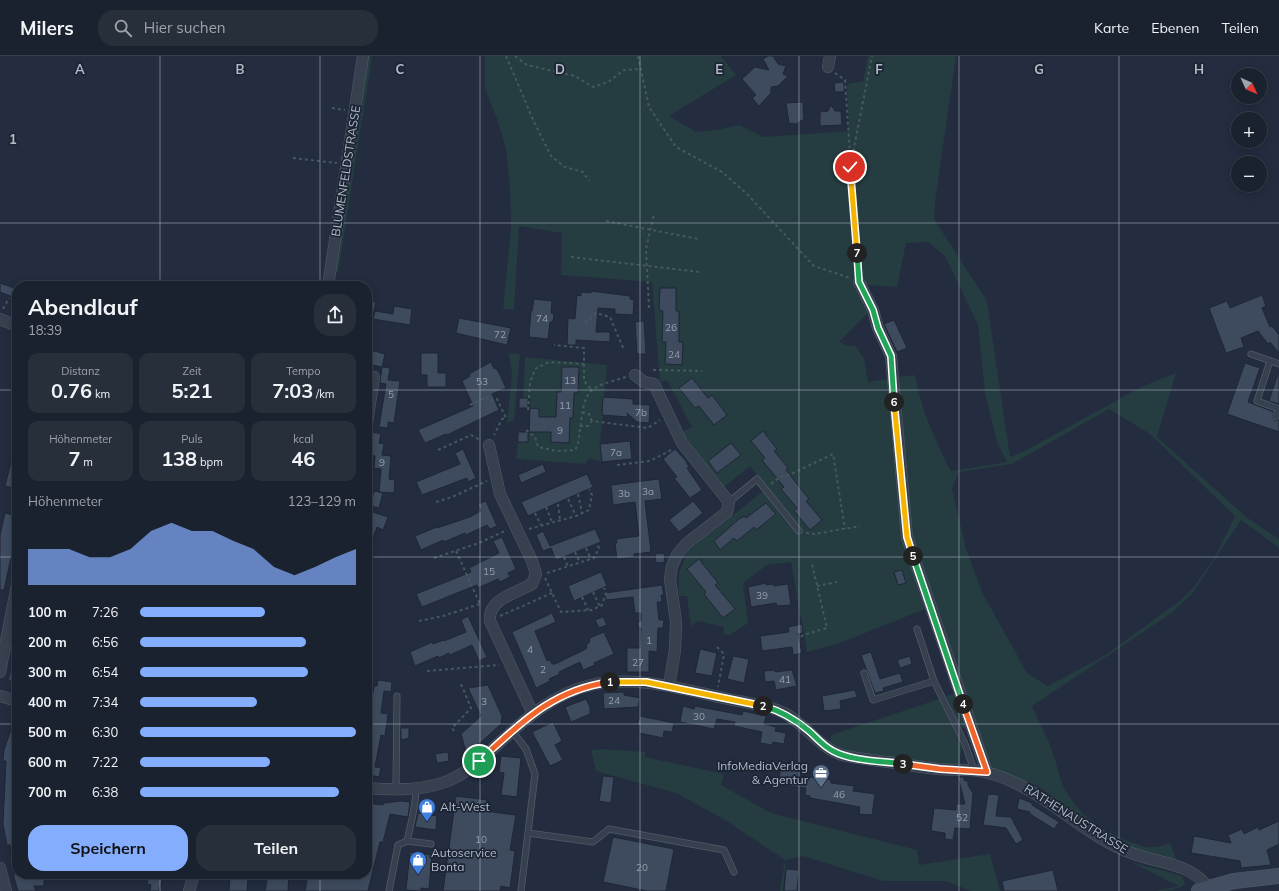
<!DOCTYPE html>
<html lang="de">
<meta charset="utf-8">
<style>
:root{--surface:#1a222f;--page:#272f3b;--text:#f1f3f6;--muted:#9fa4aa;--line:#383f4b;--accent:#84adfe}
body{margin:0;font-family:Mulish,sans-serif;background:var(--page);color:var(--text);height:100vh;display:flex;flex-direction:column;font-size:15px;white-space:nowrap}
*{box-sizing:border-box;margin:0}
p{font-size:13px;color:var(--muted)}
.icon{flex:none;width:22px;height:22px;fill:none;stroke:currentColor;stroke-width:2;stroke-linecap:round;stroke-linejoin:round}
.map{position:relative;flex:1;overflow:hidden}
.details{position:absolute;left:12px;top:225px;width:360px;height:598px;display:flex;flex-direction:column;background:var(--surface);border-radius:16px;box-shadow:0 2px 10px #0003,0 0 0 1px var(--line)}
.details>*{flex:none}
.needle{width:26px;rotate:134deg}
.tools{position:absolute;left:1231px;top:12px;display:grid;gap:8px}
.tools a{display:grid;place-items:center;width:36px;height:36px;border-radius:50%;background:var(--surface);box-shadow:0 2px 10px #0003,0 0 0 1px var(--line);font-size:20px}
.pin{position:absolute;display:grid;place-items:center;width:34px;height:34px;color:#fff;margin:-17px;border:2px solid #fff;border-radius:50%;box-shadow:0 1px 4px #0007}
.km{position:absolute;width:20px;height:20px;margin:-10px;border-radius:50%;background:#222;color:#fff;font-size:11px;line-height:20px;text-align:center}
.round{display:grid;place-items:center;flex:none;width:42px;height:42px;border-radius:16px;background:var(--page)}
.summary{display:flex;align-items:center;justify-content:space-between;height:68px;padding:0 16px}
h1{font-size:22px;font-weight:700;line-height:30px}
.metrics{display:grid;grid-template-columns:repeat(3,1fr);gap:6px;height:68px;padding:4px 16px}
.metrics div{display:grid;align-content:center;border-radius:10px;background:var(--page);text-align:center}
.metrics b{font-size:20px;font-weight:700}
.metrics small{font-size:11px;font-weight:400}
.metrics p{font-size:11px}
.chart{height:112px;padding:8px 16px}
.chart p{display:flex;justify-content:space-between}
.chart svg{width:100%;height:72px;margin-top:4px;fill:var(--accent);opacity:.7}
.action{display:flex;gap:8px;margin-top:auto;padding:8px 16px}
.action a{flex:1;height:46px;border-radius:16px;background:var(--accent);color:#111;font-size:16px;font-weight:700;line-height:46px;text-align:center}
.action a+a{background:var(--page);color:var(--text)}
ul{padding:0 16px;list-style:none;font-size:13px}
li{display:grid;grid-template-columns:64px 48px 1fr;align-items:center;height:30px}
li i{height:10px;border-radius:5px;background:var(--accent)}
header{display:flex;align-items:center;gap:24px;box-sizing:border-box;height:56px;padding:0 20px;background:var(--surface);border-bottom:1px solid var(--line)}
header strong{font-size:19px}
nav{display:flex;gap:22px;margin-inline-start:auto;font-size:14px}
.search{width:280px;height:36px;background:var(--page);display:flex;align-items:center;gap:10px;box-sizing:border-box;padding:0 14px;border-radius:16px;color:var(--muted);font-size:15px}
.map>svg:first-child{display:block}
</style>
<header>
<strong>Milers</strong>
<div class="search"><svg class="icon" aria-label="search" viewBox="0 0 24 24"><circle cx="10" cy="10" r="6"/><path d="M15 15l6 6"/></svg>Hier suchen</div>
<nav><a>Karte</a><a>Ebenen</a><a>Teilen</a></nav>
</header>
<div class="map">
<svg width="1279" height="835" viewBox="0 0 1279 835">
<rect width="100%" height="100%" fill="#232d3f"/>
<path fill="#253c40" fill-rule="evenodd" d="M368,0H372L338,217L335,215Z
M485,0H721L736,19L669,60L696,76L716,74L739,69L763,81L849,75L847,28L863,25L868,0H956L935,146L934,163L987,245L1010,401L1025,395L1141,331L1176,317L1157,381L1246,461L1279,483V492L1241,464L1192,538L1170,558L1032,650C1039,666 1048,681 1053,698C1057,707 1058,718 1062,727C1074,754 1096,772 1124,783C1143,791 1149,795 1170,787L1177,806L1142,798L1101,777L1038,730L987,710L914,498L897,321L915,319C922,356 934,381 951,415L1007,406L997,386L985,337L978,269L945,200L928,186L906,187L897,231L867,229L861,223L854,228L868,257L839,286L851,291L855,289L864,303L868,326L887,323L907,496L925,553L840,587L807,596L791,506L767,509L743,527L748,567L730,579L723,578L724,571L698,565L691,570L687,540H679V517L688,495L767,432L750,410L724,431L693,392L682,376L692,371L667,324L660,326L652,226L561,219L562,177L519,170L514,254L503,253L511,172L510,132L506,92L496,60L485,33ZM1109,353L1150,378L1235,460L1215,501L1193,532L1181,544L1104,600L1048,630L1027,617L983,538L966,493L952,432L959,416L1012,408Z
M509,297L520,298L514,364L507,367L512,319Z
M525,301L607,309L600,388L602,406L589,402L586,408L516,403L518,386H528L529,376H539V353L530,352L531,343L523,342Z
M956,637L968,671L960,673L946,640Z
M939,643L962,691L959,709L941,710L847,696L830,686L831,679Z
M603,693L645,696V701L724,718L721,729L771,757L917,794L919,809L990,798L1000,835H971L945,825H883L803,800L786,804L783,835H780L785,804L725,764L676,737L596,715L591,694Z
M1131,806L1182,820L1185,828C1178,835 1165,835 1156,835L1179,830Z"/>
<path fill="#3e4b5f" stroke="#1e2736" d="M768,0H773L778,8L786,10L783,18L788,20L778,30L771,31V37L759,50L752,42L756,39L742,23L755,11L769,14L763,3Z
M844,26V36H835L834,27Z
M803,46L804,63L796,68L789,67L786,47Z
M831,49L835,55H841L842,69L820,70V56L828,55Z
M0,227L17,233L15,242L0,236Z
M660,232H676V255H679V286H683L682,309L665,308L666,286H662L663,255L659,254Z
M591,235L630,240V243L634,244L633,259L615,258V253L598,252L596,276H610V286L576,284V289H567L568,262L575,263L577,239L581,240V236L591,237Z
M1262,239L1266,250L1262,252L1270,271L1272,270L1279,279V297L1270,286L1268,288L1258,275L1241,282L1244,291L1226,297L1209,252L1227,245L1230,252Z
M534,243L552,245L551,257L554,258L553,266H550L548,283L529,281L531,255H532Z
M367,245L376,246L371,270L367,269Z
M394,250L412,253L410,269L373,263L375,255L393,258Z
M459,262L511,272L507,289L456,277Z
M894,264L907,292L897,296L884,268Z
M644,265L646,298H637L635,266Z
M367,293L385,298L382,311L390,312L388,324L400,325L394,367L388,366V372L379,371L386,328L380,327L382,311L367,308Z
M421,297H438V317H446V331H427V319H421Z
M491,306L494,313L496,312L500,319L506,332L492,338L499,354L447,379L446,378L425,387L418,374L473,350L462,325L470,320L469,318Z
M1245,307L1260,312L1248,346L1274,356L1272,362L1275,365L1279,364V376L1227,358Z
M562,311H579L578,337H574L573,362H570L569,387L551,386V376H529L530,352L539,353V361H556L557,336H561Z
M1278,318H1279V348L1269,345Z
M692,322L708,342L712,339L727,359L714,369L699,350L695,352L679,332Z
M603,341L633,343V348L650,349L649,367L637,366L627,357L628,361L602,359Z
M519,342H528V352H519Z
M763,375L777,393L774,395L788,412L786,414L809,443L806,445L822,464L810,474L794,455L797,452L781,433L784,431L762,404L765,402L751,385Z
M373,376L381,378L379,387L384,388L382,399L391,400L389,423L395,424L394,437L379,436L381,413L374,412L375,400L370,399Z
M518,376H528V386H518Z
M630,385L632,403L602,406L600,388Z
M731,387L741,399L717,417L708,405Z
M463,393L476,422L468,426L467,422L422,439L416,426L460,408L455,397Z
M675,393L686,405L689,411L687,412L702,434L690,442L674,422L677,421L663,403Z
M14,394L17,395V433L5,430Z
M543,408L546,416L521,427L518,419Z
M587,418L593,431L528,460L521,446Z
M659,423L662,443L645,445L651,496L634,498V501L617,503L615,487H617L616,483L639,480L635,446L613,449L611,429Z
M374,435L383,437L379,452L370,450Z
M486,445L497,470L490,473L487,469L466,479L465,477L444,486L443,484L421,494L415,480L437,471V472L470,461L481,455L478,448Z
M693,445L703,457L679,476L669,464Z
M766,447L776,458L756,474L754,471L737,485L734,482L720,494L714,485L739,463L745,460L746,462Z
M373,456L388,461L383,474L377,471L368,496L367,473Z
M5,457L17,460V474L4,534H0V479Z
M595,473L601,486L556,504L551,492L543,495L536,479L543,475L550,490Z
M502,481L516,513L508,517L510,521L500,526L498,523L478,532L477,529L422,551L416,538L471,516L469,512L499,497L493,485Z
M664,497L665,506L656,507L655,498Z
M699,503L718,527L715,529L735,553L723,562L704,538L706,536L687,513Z
M902,514L906,527L898,529L894,516Z
M601,516L607,530L574,545L568,530Z
M766,527V529L774,528V530L788,528L791,549L777,550L776,547L751,551L748,531Z
M662,529L664,539H661L662,546H657L659,564H664L663,572H658L657,596L649,595V616H627V592H640L641,572L638,571V566L641,565V557H635L633,541L606,544L605,537Z
M552,557L556,566L535,575L547,605L550,604L552,608H555L582,595L587,592L586,589L589,587L590,582L604,576L614,598L594,607L595,609L583,614L580,606L559,616L560,618L549,623L550,625L536,632L512,576Z
M468,560L487,601L479,605L472,589L450,599L449,597L439,602L438,600L415,610L410,596L432,586L433,588L444,584V585L466,576L461,564Z
M603,561L607,569L599,572L595,564Z
M802,568L803,577L798,578L802,597L793,599L792,591L762,595L760,580L789,576L788,571Z
M700,593L717,597L712,620L695,617Z
M871,596L880,623L900,617L903,626L883,632L884,635L875,637L861,599Z
M15,600H17V627L8,624Z
M733,600L749,603L744,627L727,623Z
M910,600L912,608L900,612L897,604Z
M775,614V616L792,614L797,630L776,634L774,625L765,626L764,615Z
M378,624L392,626L391,636L384,635L381,657L388,658L385,680L381,679L375,711L381,712L379,721L369,719V715L367,714V684L370,660L367,659V656L370,637H373L374,630H377Z
M488,629L502,660L501,668L467,699L461,678L481,660L468,632Z
M855,634L857,641L840,645L841,653L824,655L822,640Z
M624,636V639L640,642L638,651L604,653L603,637Z
M586,643L590,651V658L571,666L565,651Z
M683,650L694,653L695,650L742,659L743,655L766,660L764,668L776,671L775,675L786,677L784,688L773,686L772,689L760,687L762,676L734,670L735,666L717,663L714,673L680,666Z
M640,660L674,667L672,676L664,675L663,682L639,677L640,670L637,669Z
M15,662H17V687L13,705H17V806H12L10,789H7L3,768L6,705H3L4,694Z
M553,666L562,685L555,689L563,704L550,710L532,676Z
M401,672H409V682L401,684Z
M448,696L449,705L437,707L435,698Z
M501,700L521,702L517,741L501,739L504,717L499,716Z
M781,710L799,713L798,720L831,724V727L854,730L853,735L875,738L872,759L859,758L860,751L810,742V740L805,739L806,732L778,729Z
M603,720L614,721L611,747L599,745Z
M958,721H963L965,725H968V729L973,737L970,773L955,772L953,784L945,783V777L931,775L934,752L956,754V748H965Z
M988,738L999,739L996,760L1011,761L1023,784L1016,788L1006,772L983,769Z
M456,740L487,744L485,755L516,759L510,794L515,795L510,832L501,830L500,835H443Z
M1019,742L1032,747V749L1059,766L1054,773L1030,758V756L1017,753Z
M401,745L410,746L408,761L390,758L383,786H380L368,835H305L308,818H367V747L383,749L384,747Z
M418,757L437,760L436,774L415,771Z
M1279,765V788L1267,794L1271,809L1241,812L1240,805L1191,797L1194,780L1231,787L1228,779L1242,773L1244,778L1258,771L1259,774Z
M613,781L674,793L666,835H647L603,826Z
M410,796L432,799L429,833L421,832V835L406,834Z
M786,813L799,814L797,835H784Z
M1053,814L1058,835H1004L1002,825Z
M13,818H27L28,821H44V830H34L36,835H18Z
M149,818H163L159,835H150L151,829L147,828Z
M268,818H289L288,835H265Z
M230,821L248,823L247,835H229Z"/>
<g fill="none" stroke-linecap="round" stroke-linejoin="round">
<g stroke="#525b6a" stroke-width="7">
<path id="lane" d="M1251,298L1279,308
M1270,305L1257,345L1279,353L1276,361
M729,446L757,423L799,475
M917,573L934,625L965,688L974,714
M864,617L873,644L934,625
M512,675L526,693L535,718L521,835
M396,733L397,640
M528,777L593,786L609,773L724,794L734,816
M407,785L431,788
M389,835L398,789L407,785C411,767 416,750 416,732"/>
</g>
<g stroke="#525b6a" stroke-width="12">
<path id="street" d="M828,11L830,0
M859,226L873,254L878,272L891,300L907,481L987,716
M328,230L363,0
M0,263L17,270
M635,319L644,326L654,328L682,387L729,446L727,456L686,488L677,499L672,510L670,523L676,566L675,594L669,630
M367,320L374,321L367,367
M489,389L500,438L532,505L536,518L532,528C517,537 487,543 490,565L533,658
M0,616L17,529
M0,640L17,645
M367,732C392,734 421,735 445,726C466,718 482,703 498,688C524,664 554,637 591,629C637,619 682,633 728,643C747,647 769,649 786,658C807,670 819,691 842,699C853,702 867,703 879,705C899,707 918,711 938,713C955,715 973,712 989,717C1045,732 1081,780 1134,798C1159,807 1193,808 1208,832
M0,812L6,835
M189,835L194,818"/>
</g>
<g stroke="#525b6a" stroke-width="16">
<path id="secondary" d="M1199,835L1234,825L1279,820"/>
</g>
<path stroke="#43595d" stroke-width="2" stroke-dasharray="3 3" stroke-linecap="butt" d="M506,0L534,66L551,100L565,111L583,116L589,125
M515,0L527,9L575,20L593,31L608,26L624,14L641,13
M638,0L649,51L676,91L722,116L748,139L814,210L850,222
M835,17L845,24L858,217
M332,52L345,54
M293,102L337,107
M851,107L872,0
M606,165L698,183
M571,201L700,216
M649,252L646,193L654,158
M3,253L9,242
M585,267L596,257L610,261L624,294
M584,308V325L591,333
M653,314L702,315
M470,349L486,341L490,345L497,343L506,362L502,363L494,379
M528,354L530,327L535,313L549,306L584,308V292L554,289
M582,356L589,358L592,365
M580,370H588L592,365L648,372L660,364
M526,374L535,381L538,391L557,395L575,394C579,388 579,380 580,373C586,330 587,333 626,321
M438,394L471,379L480,384
M617,409L650,405L673,393
M771,428L780,421L791,418L833,398L845,473
M578,438L582,457
M568,443L576,460
M436,446L452,441L487,425
M558,448L560,464
M546,451L552,466
M535,457L541,469
M529,473L576,460L589,454L592,439L589,433
M806,477L815,478L860,470
M586,492L591,503
M456,495L480,548L482,549
M575,496L580,507
M564,501L568,511
M434,502L479,487L507,474
M547,517L594,502L599,492L597,488
M545,522L561,556L592,554L602,549L606,537L604,532
M817,530L837,526
M593,536L600,551
M582,541L588,554
M500,560L552,537
M419,565L443,560L480,548
M801,581L803,579L827,572L812,508
M717,591L724,598L718,631
M427,615L499,609
M454,675L452,672L471,652L461,628
M209,820L247,821"/>
<use href="#lane" stroke="#37404f" stroke-width="5.5"/>
<use href="#street" stroke="#37404f" stroke-width="11"/>
<use href="#secondary" stroke="#444e63" stroke-width="15"/>
</g>
<g fill="none" stroke-linecap="round" stroke-linejoin="round">
<g stroke="#fff" stroke-width="8">
<path id="split-1" d="M479,705C521,667 552,634 610,626"/>
</g>
<g stroke="#fff" stroke-width="8">
<path id="split-2" d="M610,626H646L763,650"/>
</g>
<g stroke="#fff" stroke-width="8">
<path id="split-3" d="M763,650C781,655 795,663 809,675C817,682 823,690 833,695C851,705 882,705 903,708"/>
</g>
<g stroke="#fff" stroke-width="8">
<path id="split-4" d="M903,708L940,713L987,716L963,648"/>
</g>
<g stroke="#fff" stroke-width="8">
<path id="split-5" d="M913,500L963,648"/>
</g>
<g stroke="#fff" stroke-width="8">
<path id="split-6" d="M894,346L907,481L913,500"/>
</g>
<g stroke="#fff" stroke-width="8">
<path id="split-7" d="M857,197L859,226L873,254L878,272L891,300L894,346"/>
</g>
<g stroke="#fff" stroke-width="8">
<path id="split-8" d="M850,111L857,197"/>
</g>
<use href="#split-1" stroke="#f0652b" stroke-width="5"/>
<use href="#split-2" stroke="#f5b400" stroke-width="5"/>
<use href="#split-3" stroke="#22a559" stroke-width="5"/>
<use href="#split-4" stroke="#f0652b" stroke-width="5"/>
<use href="#split-5" stroke="#22a559" stroke-width="5"/>
<use href="#split-6" stroke="#f5b400" stroke-width="5"/>
<use href="#split-7" stroke="#22a559" stroke-width="5"/>
<use href="#split-8" stroke="#f5b400" stroke-width="5"/>
</g>
<path fill="none" stroke="#b3bbca" stroke-width="1" stroke-opacity="0.55" d="M160,0V230M320,0V230M480,0V835M640,0V835M799,0V835M959,0V835M1119,0V835M0,167H1279M0,334H17M367,334H1279M0,501H17M367,501H1279M0,668H17M367,668H1279M160,818V835M320,818V835"/>
<defs>
<g id="office-pin" transform="scale(0.9)"><path d="M0 17L-7.5 6A9.5 9.5 0 1 1 7.5 6Z" fill="#5c6f8a" stroke="#1c2534"/><path d="M-6-3h4V-5.5h4V-3h4V5H-6ZM-1-4.5V-3h2v-1.5ZM-6 0V1H6V0Z" fill="#fff"/></g>
<g id="shop-pin" transform="scale(0.9)"><path d="M0 17L-7.5 6A9.5 9.5 0 1 1 7.5 6Z" fill="#3f7fe0" stroke="#1c2534"/><path d="M-5-2.5h2.3a2.7 3.5 0 0 1 5.4 0H5L5.5 6h-11ZM-1.5-2.5h3a1.5 2.3 0 0 0-3 0Z" fill="#fff"/></g>
</defs>
<g fill-rule="evenodd">
<use href="#office-pin" x="821" y="717"/>
<use href="#shop-pin" x="427" y="751"/>
<use href="#shop-pin" x="418" y="804"/>
</g>
<g text-anchor="middle" stroke-width="3.5" stroke-linejoin="round" paint-order="stroke">
<g font-size="10" fill="#969faf">
<text x="542" y="266">74</text>
<text x="671" y="275">26</text>
<text x="500" y="282">72</text>
<text x="674" y="302">24</text>
<text x="570" y="328">13</text>
<text x="482" y="329">53</text>
<text x="391" y="342">5</text>
<text x="565" y="353">11</text>
<text x="641" y="360">7b</text>
<text x="560" y="378">9</text>
<text x="616" y="400">7a</text>
<text x="382" y="410">9</text>
<text x="648" y="439">3a</text>
<text x="624" y="441">3b</text>
<text x="489" y="519">15</text>
<text x="762" y="543">39</text>
<text x="649" y="588">1</text>
<text x="530" y="597">4</text>
<text x="638" y="610">27</text>
<text x="543" y="617">2</text>
<text x="785" y="627">41</text>
<text x="614" y="648">24</text>
<text x="484" y="649">3</text>
<text x="699" y="664">30</text>
<text x="839" y="742">46</text>
<text x="962" y="765">52</text>
<text x="481" y="787">10</text>
<text x="642" y="815">20</text>
</g>
<g font-size="12" fill="#b3bbca" stroke="#1c2534">
<text transform="translate(346 115) rotate(-81)" y="4">BLUMENFELDSTRASSE</text>
<text transform="translate(1076 763) rotate(32)" y="4">RATHENAUSTRASSE</text>
</g>
<g font-size="12" fill="#b3bbca" stroke="#1c2534" text-anchor="start">
<text x="808" y="714" text-anchor="end">InfoMediaVerlag<tspan x="808" dy="14">&amp; Agentur</tspan></text>
<text x="440" y="755">Alt-West</text>
<text x="431" y="801">Autoservice<tspan x="431" dy="14">Bonta</tspan></text>
</g>
</g>
<g font-size="13" text-anchor="middle" font-weight="bold" fill="#b3bbca" stroke="#1c2534" stroke-width="3.5" stroke-linejoin="round" paint-order="stroke">
<text x="80" y="18">A</text>
<text x="240" y="18">B</text>
<text x="400" y="18">C</text>
<text x="560" y="18">D</text>
<text x="719" y="18">E</text>
<text x="879" y="18">F</text>
<text x="1039" y="18">G</text>
<text x="1199" y="18">H</text>
<text x="13" y="88">1</text>
</g>
</svg>
<div class="tools">
<a><svg class="needle" viewBox="-14 -14 28 28"><path d="M0-13l5 13h-10z" fill="#e53935"/><path d="M0 13l5-13h-10z" fill="#9fa4aa"/></svg></a>
<a>+</a>
<a>−</a>
</div>
<div class="pin" style="left:479px;top:705px;background:#1e9e55"><svg class="icon" aria-label="arrive" viewBox="0 0 24 24"><path d="M6 21V4h12l-3 4 3 4H6"/></svg></div>
<div class="pin" style="left:850px;top:111px;background:#d93025"><svg class="icon" aria-label="check" viewBox="0 0 24 24"><path d="M5 12l5 5 9-10"/></svg></div>
<b class="km" style="left:610px;top:626px">1</b>
<b class="km" style="left:763px;top:650px">2</b>
<b class="km" style="left:903px;top:708px">3</b>
<b class="km" style="left:963px;top:648px">4</b>
<b class="km" style="left:913px;top:500px">5</b>
<b class="km" style="left:894px;top:346px">6</b>
<b class="km" style="left:857px;top:197px">7</b>
<section class="details">
<div class="summary"><div><h1>Abendlauf</h1><p>18:39</p></div><a class="round"><svg class="icon" aria-label="share" viewBox="0 0 24 24"><path d="M12 15V3M7 8l5-5 5 5M5 13v7h14v-7"/></svg></a></div>
<div class="metrics">
<div><p>Distanz</p><b>0.76<small> km</small></b></div>
<div><p>Zeit</p><b>5:21</b></div>
<div><p>Tempo</p><b>7:03<small> /km</small></b></div>
</div>
<div class="metrics">
<div><p>Höhenmeter</p><b>7<small> m</small></b></div>
<div><p>Puls</p><b>138<small> bpm</small></b></div>
<div><p>kcal</p><b>46</b></div>
</div>
<div class="chart"><p><span>Höhenmeter</span>123–129 m</p>
<svg viewBox="0 0 160 44" preserveAspectRatio="none"><path d="M0 44V22L10 22L20 22L30 27L40 27L50 22L60 11L70 6L80 11L90 11L100 17L110 22L120 33L130 38L140 33L150 27L160 22V44z"/></svg>
</div>
<ul>
<li><b>100 m</b>7:26<i style="width:58%"></i></li>
<li><b>200 m</b>6:56<i style="width:77%"></i></li>
<li><b>300 m</b>6:54<i style="width:78%"></i></li>
<li><b>400 m</b>7:34<i style="width:54%"></i></li>
<li><b>500 m</b>6:30<i style="width:100%"></i></li>
<li><b>600 m</b>7:22<i style="width:60%"></i></li>
<li><b>700 m</b>6:38<i style="width:92%"></i></li>
</ul>
<div class="action"><a>Speichern</a><a>Teilen</a></div>
</section>
</div>
